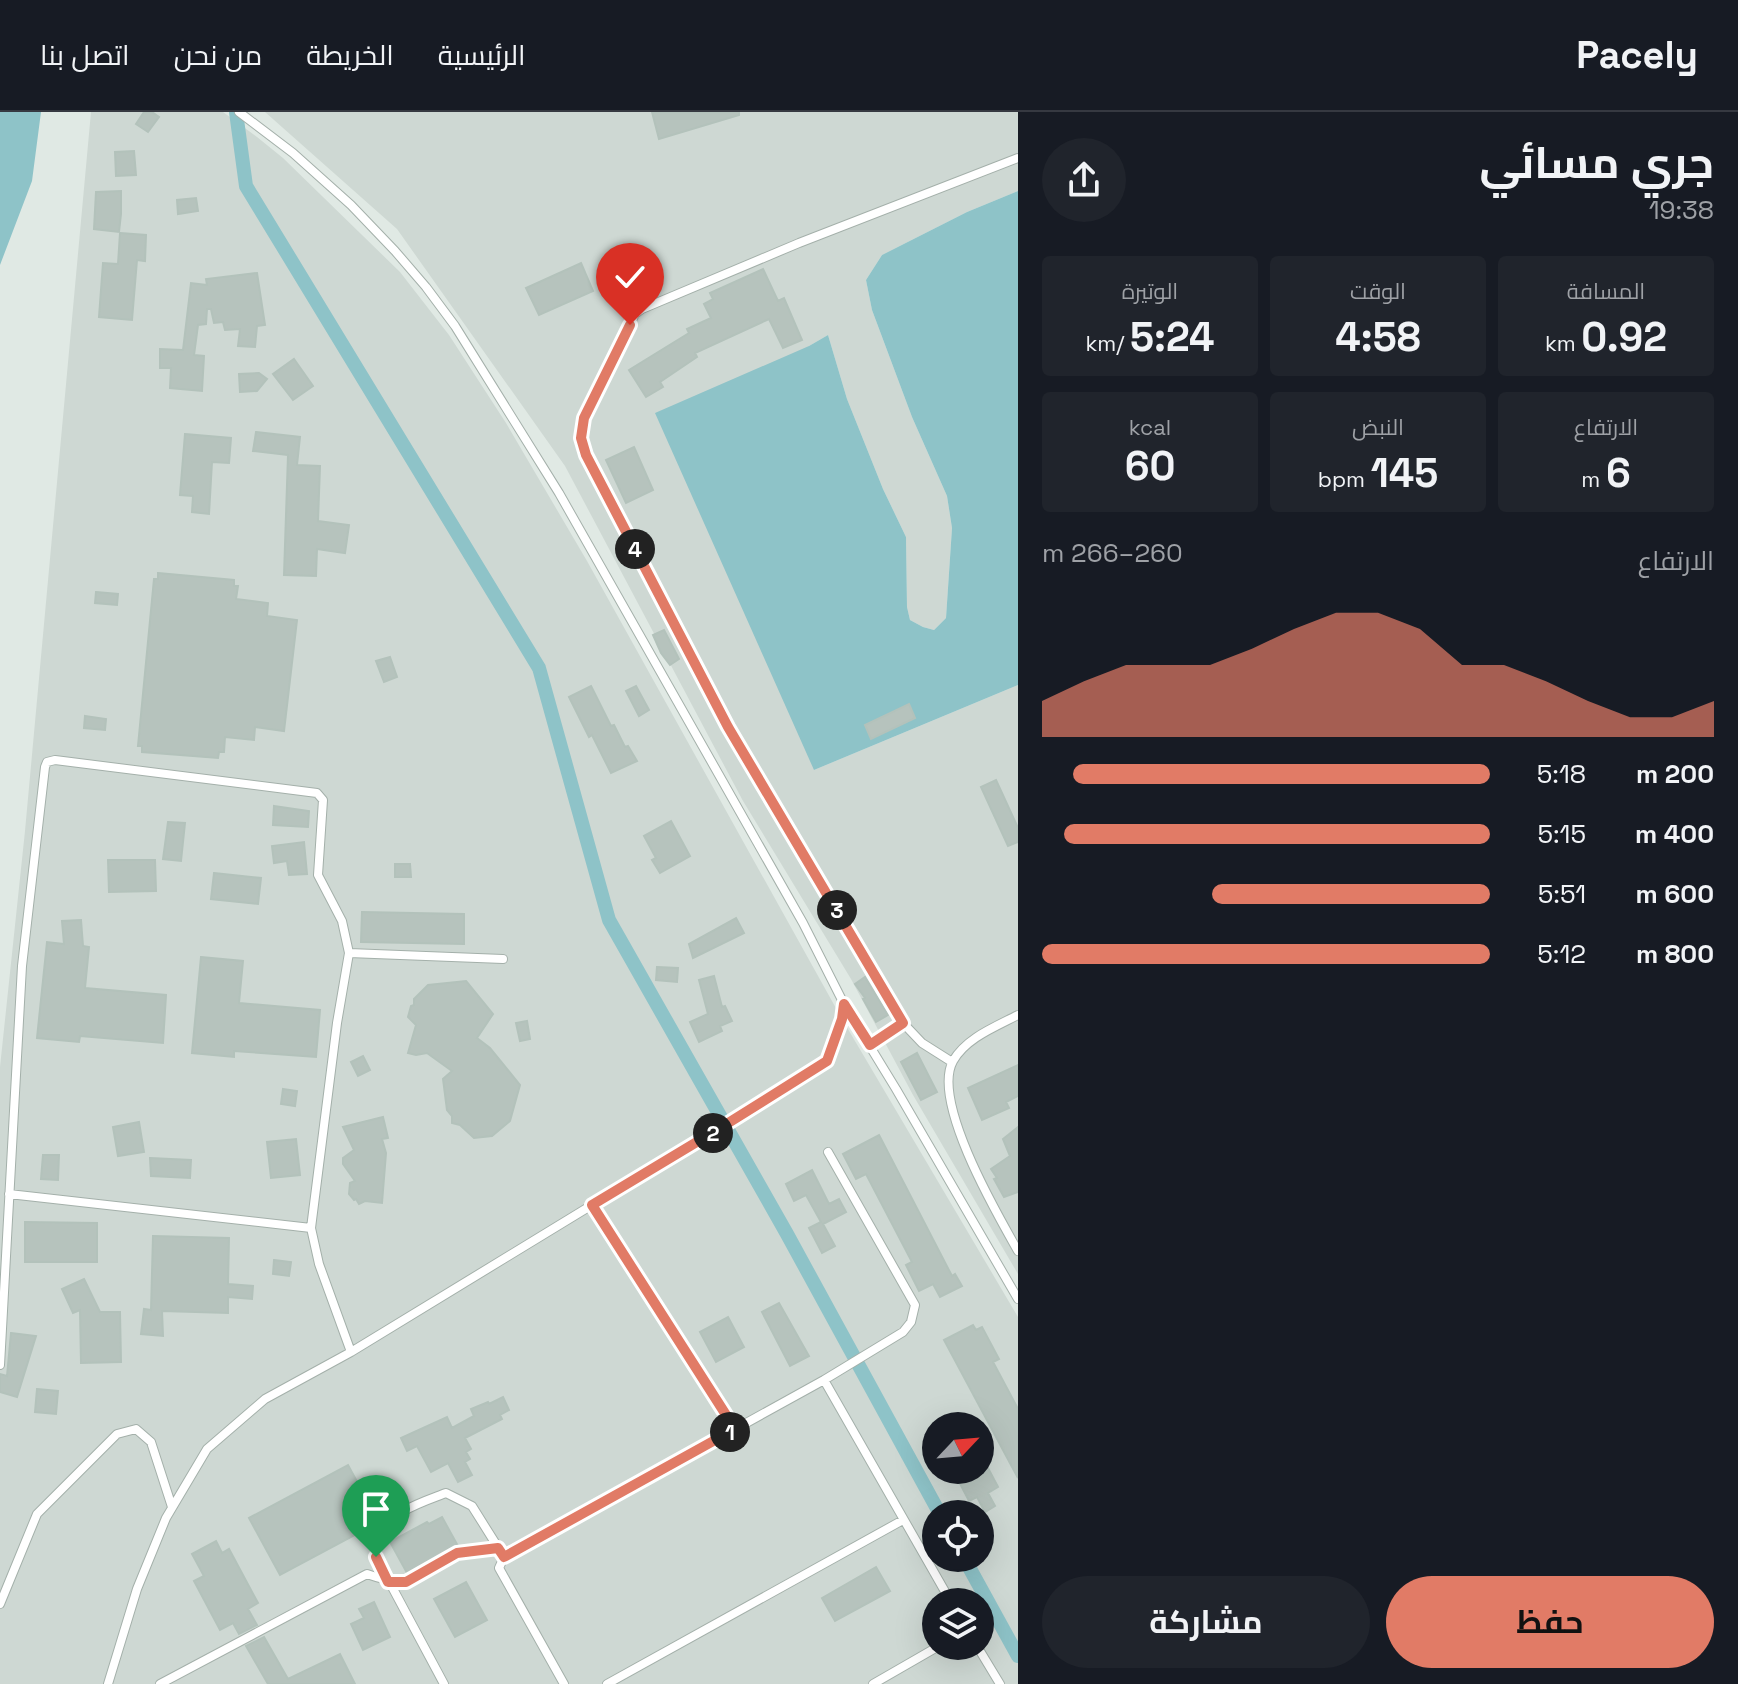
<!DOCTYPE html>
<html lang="ar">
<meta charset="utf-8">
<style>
:root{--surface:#171b24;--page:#20242c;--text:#f1f3f6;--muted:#9ea1a6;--line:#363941;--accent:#e17b66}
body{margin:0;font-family:"Space Grotesk",Cairo,sans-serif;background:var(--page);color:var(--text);direction:rtl;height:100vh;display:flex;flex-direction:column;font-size:30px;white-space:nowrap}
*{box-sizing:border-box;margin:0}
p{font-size:26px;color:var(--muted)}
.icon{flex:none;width:44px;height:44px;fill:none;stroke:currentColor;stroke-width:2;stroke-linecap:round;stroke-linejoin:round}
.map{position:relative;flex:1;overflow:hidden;direction:ltr}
.sheet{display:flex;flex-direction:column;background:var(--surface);width:720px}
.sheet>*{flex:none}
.needle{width:52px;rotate:64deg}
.fabs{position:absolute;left:922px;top:1300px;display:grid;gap:16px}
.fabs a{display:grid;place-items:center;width:72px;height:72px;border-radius:50%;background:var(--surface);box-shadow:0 8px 32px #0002;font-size:40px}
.pin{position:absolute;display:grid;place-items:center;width:68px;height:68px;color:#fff;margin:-82px -34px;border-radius:50% 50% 50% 0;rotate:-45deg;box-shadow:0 0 8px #0007}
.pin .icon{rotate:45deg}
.km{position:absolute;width:40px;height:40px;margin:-20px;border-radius:50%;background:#222;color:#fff;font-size:22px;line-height:40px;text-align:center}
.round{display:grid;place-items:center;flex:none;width:84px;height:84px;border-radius:42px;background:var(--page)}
.summary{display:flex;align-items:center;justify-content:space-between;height:136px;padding:0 24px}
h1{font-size:44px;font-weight:700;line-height:60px}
.stats{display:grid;grid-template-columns:repeat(3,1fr);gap:12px;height:136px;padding:8px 24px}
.stats div{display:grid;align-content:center;border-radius:8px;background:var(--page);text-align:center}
.stats b{font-size:40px;font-weight:700}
.stats small{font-size:22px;font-weight:400}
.stats p{font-size:22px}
.chart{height:224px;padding:16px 24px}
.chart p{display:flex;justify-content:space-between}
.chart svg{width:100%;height:144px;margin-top:8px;fill:var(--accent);opacity:.7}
.primary-button{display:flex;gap:16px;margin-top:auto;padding:16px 24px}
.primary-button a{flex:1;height:92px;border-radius:48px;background:var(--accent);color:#111;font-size:32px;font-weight:700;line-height:92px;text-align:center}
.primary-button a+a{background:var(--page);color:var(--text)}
ul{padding:0 24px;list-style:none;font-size:26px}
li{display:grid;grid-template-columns:128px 96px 1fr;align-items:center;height:60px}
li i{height:20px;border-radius:10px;background:var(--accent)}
header{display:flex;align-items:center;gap:48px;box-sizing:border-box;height:112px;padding:0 40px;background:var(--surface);border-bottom:2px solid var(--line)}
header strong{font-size:38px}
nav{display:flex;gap:44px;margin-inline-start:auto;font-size:28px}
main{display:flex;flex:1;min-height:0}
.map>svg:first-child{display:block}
</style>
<header>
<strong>Pacely</strong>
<nav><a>الرئيسية</a><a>الخريطة</a><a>من نحن</a><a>اتصل بنا</a></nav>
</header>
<main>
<section class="sheet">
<div class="summary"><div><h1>جري مسائي</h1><p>19:38</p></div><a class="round"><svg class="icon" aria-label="share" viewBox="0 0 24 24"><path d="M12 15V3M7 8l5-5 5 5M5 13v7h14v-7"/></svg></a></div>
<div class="stats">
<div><p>المسافة</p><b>0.92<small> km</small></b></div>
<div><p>الوقت</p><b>4:58</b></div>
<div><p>الوتيرة</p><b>5:24<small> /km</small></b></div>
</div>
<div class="stats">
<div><p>الارتفاع</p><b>6<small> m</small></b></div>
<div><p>النبض</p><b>145<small> bpm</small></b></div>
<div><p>kcal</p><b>60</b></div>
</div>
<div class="chart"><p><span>الارتفاع</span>260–266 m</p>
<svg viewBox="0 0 160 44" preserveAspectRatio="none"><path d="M0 44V33L10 27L20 22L30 22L40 22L50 17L60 11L70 6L80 6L90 11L100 22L110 22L120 27L130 33L140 38L150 38L160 33V44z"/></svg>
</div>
<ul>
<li><b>200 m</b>5:18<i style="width:93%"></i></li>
<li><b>400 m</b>5:15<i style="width:95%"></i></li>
<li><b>600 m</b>5:51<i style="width:62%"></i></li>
<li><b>800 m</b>5:12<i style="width:100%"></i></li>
</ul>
<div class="primary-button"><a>حفظ</a><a>مشاركة</a></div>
</section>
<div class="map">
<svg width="1018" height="1572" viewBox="0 0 1018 1572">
<rect width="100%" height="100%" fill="#e0e9e4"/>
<path fill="#ced8d3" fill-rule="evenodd" d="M91,0H223L257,25L283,46L400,160L449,223L506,311L587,449L842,907L1018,1205V1572H0V955L25,719ZM936,1314H980V1358H936ZM936,1402H980V1446H936ZM936,1490H980V1534H936Z
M265,0H1018V79L967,100L882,143L866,168L872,198L912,305L947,384L952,416L946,506L934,518L923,515L910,508L907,495L906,425L883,377L847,287L828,223L809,234L814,658L1018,573V1162L913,983L851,867L743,689L565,354L397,117Z"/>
<path fill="#8ec3c8" d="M0,0H41L32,69L0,153Z
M1018,79V573L814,658L655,301L809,234L828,223L847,287L883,377L906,425L907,495L910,508L923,515L934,518L946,506L952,416L947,384L912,305L872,198L866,168L882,143L967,100Z"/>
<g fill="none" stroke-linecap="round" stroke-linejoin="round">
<path stroke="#8ec3c8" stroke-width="14" d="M236,0L246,74L539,556L609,808L787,1122L940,1402
M964,1446L1018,1544"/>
</g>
<path fill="#b6c3bd" stroke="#b3c2bb" stroke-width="2" d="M144,0H152L159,5L148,20L136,12Z
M652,0H739V3L659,27Z
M134,39L136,63L116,64L115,40Z
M121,79V102L119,120L94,117L96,80Z
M196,86L198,99L178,102L177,88Z
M120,121L146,123L145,149L137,148L132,208L99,205L103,151L118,152Z
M581,151L593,179L539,203L526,176Z
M763,157L778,189L784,186L802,228L783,236L769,207L695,241L697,245L660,270L663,275L646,285L629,258L689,221L687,217L711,206L704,192L713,187L710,181Z
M257,161L265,213L257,214L255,235L238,234L240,217L225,218L223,210L214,211L211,197H207L206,212L198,213L194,243L204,244L202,279L170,276L171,256H160V237L183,238L191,171L207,173L206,167Z
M294,247L313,274L293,288L273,262Z
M259,261L267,267L257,279L240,280L239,262Z
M256,320L300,325L297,353L320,354L318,409L349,413L345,441L317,437L316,464L284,463L288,343L253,339Z
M185,322L231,326L229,351L212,350L209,402L192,400L193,384L180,383Z
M634,335L653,378L626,391L606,348Z
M158,461L234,468V474H238L236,487L268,491L267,504L297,508L284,619L255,615L254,628L225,625L224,640H219L218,646L142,640V634H138L154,467H158Z
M96,480L118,482L117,493L95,491Z
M664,518L679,547L670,553L661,541L653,523Z
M390,545L397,565L384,570L376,549Z
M591,574L611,614L614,613L625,635L628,634L637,649L611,661L592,623L589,625L569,585Z
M636,574L649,598L639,604L626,579Z
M909,592L915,606L871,627L865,613Z
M85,604L106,607L105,618L84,616Z
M996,668L1018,716V730L1008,734L981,675Z
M274,694L309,699L308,715L273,713Z
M671,709L690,744L660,761L652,748L656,746L644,724Z
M168,710L185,711L181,749L163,747Z
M304,730L307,762L289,763L287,749L274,751L272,734Z
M108,748H155L156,779L109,780Z
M395,752H410L411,765H395Z
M214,761L261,766L258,792L211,787Z
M362,800L464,802V832L361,830Z
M736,806L744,821L693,846L689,832Z
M81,808L83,834L89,835L85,876L166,883L163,931L80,924L79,930L37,926L47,830L64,832L62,809Z
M201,845L243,849L239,891L320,898L316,945L234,939V945L192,941Z
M657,855L678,856L677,870L656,868Z
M714,864L722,895L725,894L732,909L720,914L722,919L699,930L690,910L708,902L699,868Z
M865,865L888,903L876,910L863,887L865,886L855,872Z
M466,869L493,902L477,926L490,936L520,973L510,1009L492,1024L474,1026L460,1013L452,1011V1004L447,998L443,967L452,959L427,941L416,943L408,941L416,913L408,905L411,894L414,893V887L428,873Z
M527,909L530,927L520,929L516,911Z
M917,941L937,980L921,988L901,950Z
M363,944L370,958L358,964L351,950Z
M1018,953V984L1006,990L1009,996L982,1008L968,976Z
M283,977L297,979L295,994L281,992Z
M383,1005L388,1026L382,1027L386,1041L382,1091L365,1089L359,1092L356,1087L354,1088L349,1082L350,1071L355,1069L343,1052V1046L354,1038L343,1015Z
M139,1010L144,1040L118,1044L113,1015Z
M1018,1015V1080L1004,1085L994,1067L997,1066L991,1057L1010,1044L1003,1027Z
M879,1023L952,1164L955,1162L962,1174L940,1185L933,1172L919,1179L906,1153L912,1150L866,1062L856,1067L843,1042Z
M296,1027L300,1063L271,1066L267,1030Z
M43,1043H59L58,1068L41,1067Z
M150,1046L191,1048L190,1066L151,1064Z
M812,1058L829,1092L839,1087L846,1100L823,1112L835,1134L822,1141L809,1116L821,1110L806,1083L794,1089L786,1072Z
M25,1110L97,1111V1150H25Z
M153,1124L229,1126L228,1172L253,1174L252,1187L228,1185V1201L162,1199L163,1224L141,1222L144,1197L151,1198Z
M274,1148L291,1150L289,1164L273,1162Z
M84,1167L100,1200H120L121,1250L81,1251L80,1198L73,1201L62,1177Z
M779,1191L809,1244L790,1254L762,1200Z
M728,1205L744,1235L716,1250L700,1220Z
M973,1213L976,1218L982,1215L999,1247L993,1250L1018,1297V1366L944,1228Z
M11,1221L36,1224L17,1285L0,1280V1262L7,1264Z
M37,1277L58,1279L56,1302L35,1300Z
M503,1285L509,1298L500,1303L502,1307L465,1326L471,1337L466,1340L470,1347L465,1350L472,1363L458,1370L448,1351L431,1360L417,1334L407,1339L401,1326L447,1305L452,1316L474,1304L471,1297L488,1290L489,1292Z
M980,1341L998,1375L988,1381L995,1394L985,1400L977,1385L969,1389L956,1364L967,1358H980Z
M348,1353L379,1410L280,1463L249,1406Z
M442,1405L458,1434L407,1461L390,1430L427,1410L429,1412Z
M216,1429L222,1441L229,1437L258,1491L248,1497L257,1513L239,1522L233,1511L220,1518L194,1469L204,1464L192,1442Z
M876,1455L890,1479L835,1509L822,1486Z
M466,1470L487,1508L455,1525L434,1487Z
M374,1490L390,1525L363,1538L351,1512L364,1506L359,1497Z
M264,1525L288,1567L340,1542L355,1572H268L246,1534Z"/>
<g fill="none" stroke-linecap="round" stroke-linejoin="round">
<g stroke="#a4b0aa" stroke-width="10">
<path id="service" d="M239,0L293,41L351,93L395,139L426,175L455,214L559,381L803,811L844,892L896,977L1018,1187
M349,841L503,847
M1018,903C995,915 966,926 953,949C931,989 997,1102 1018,1139
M870,933L903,911
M952,950L922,931L903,911L728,615L586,343L581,326L584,306L635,202L642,197L799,131L1018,46
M9,1082L311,1116
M592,1093L735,1317
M0,1253L22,854L45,655L47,650L55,648L317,681L323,688L318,763L342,809L349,841L337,911L311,1116L319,1152L351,1240
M824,1268L951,1490
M0,1492L37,1402L117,1322L136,1317L151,1330L172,1395
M977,1534L1000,1572
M108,1572L137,1477L166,1406L207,1337L265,1287L351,1240L592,1093L725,1013L827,949L842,907L844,892
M160,1572L367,1462C417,1480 414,1460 454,1443C467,1437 485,1438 498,1436
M444,1572L376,1445C377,1439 377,1431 379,1426C388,1400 423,1390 446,1381L472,1394L499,1437
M564,1572L499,1456L504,1445L824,1268L903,1220L911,1210L915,1193L828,1040
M607,1572L903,1408
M873,1572L939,1534"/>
</g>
<use href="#service" stroke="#fff" stroke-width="8"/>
</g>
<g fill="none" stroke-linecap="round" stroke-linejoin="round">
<g stroke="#fff" stroke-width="16">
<path id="route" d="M376,1445L388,1470H406L457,1441L498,1436L504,1445L735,1317L592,1093L725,1013L827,949L842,907L844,892L870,933L903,911L728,615L586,343L581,326L584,306L630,213"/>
</g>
<use href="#route" stroke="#e17b66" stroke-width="10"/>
</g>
</svg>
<div class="fabs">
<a><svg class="needle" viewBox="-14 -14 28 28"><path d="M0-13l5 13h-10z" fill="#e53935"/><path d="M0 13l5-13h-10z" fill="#9ea1a6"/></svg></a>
<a><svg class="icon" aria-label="locate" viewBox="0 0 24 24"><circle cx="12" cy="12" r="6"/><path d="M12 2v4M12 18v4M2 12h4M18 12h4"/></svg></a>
<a><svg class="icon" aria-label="layers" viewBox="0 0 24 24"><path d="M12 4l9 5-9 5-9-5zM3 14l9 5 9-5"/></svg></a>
</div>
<div class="pin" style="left:376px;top:1445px;background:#1e9e55"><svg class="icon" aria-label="arrive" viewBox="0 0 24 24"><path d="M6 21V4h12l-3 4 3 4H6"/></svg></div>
<div class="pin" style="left:630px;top:213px;background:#d93025"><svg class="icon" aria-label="check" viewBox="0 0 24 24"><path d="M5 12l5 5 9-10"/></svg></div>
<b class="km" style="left:730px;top:1320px">1</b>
<b class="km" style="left:713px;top:1021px">2</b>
<b class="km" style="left:837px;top:798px">3</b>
<b class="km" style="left:635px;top:437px">4</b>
</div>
</main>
